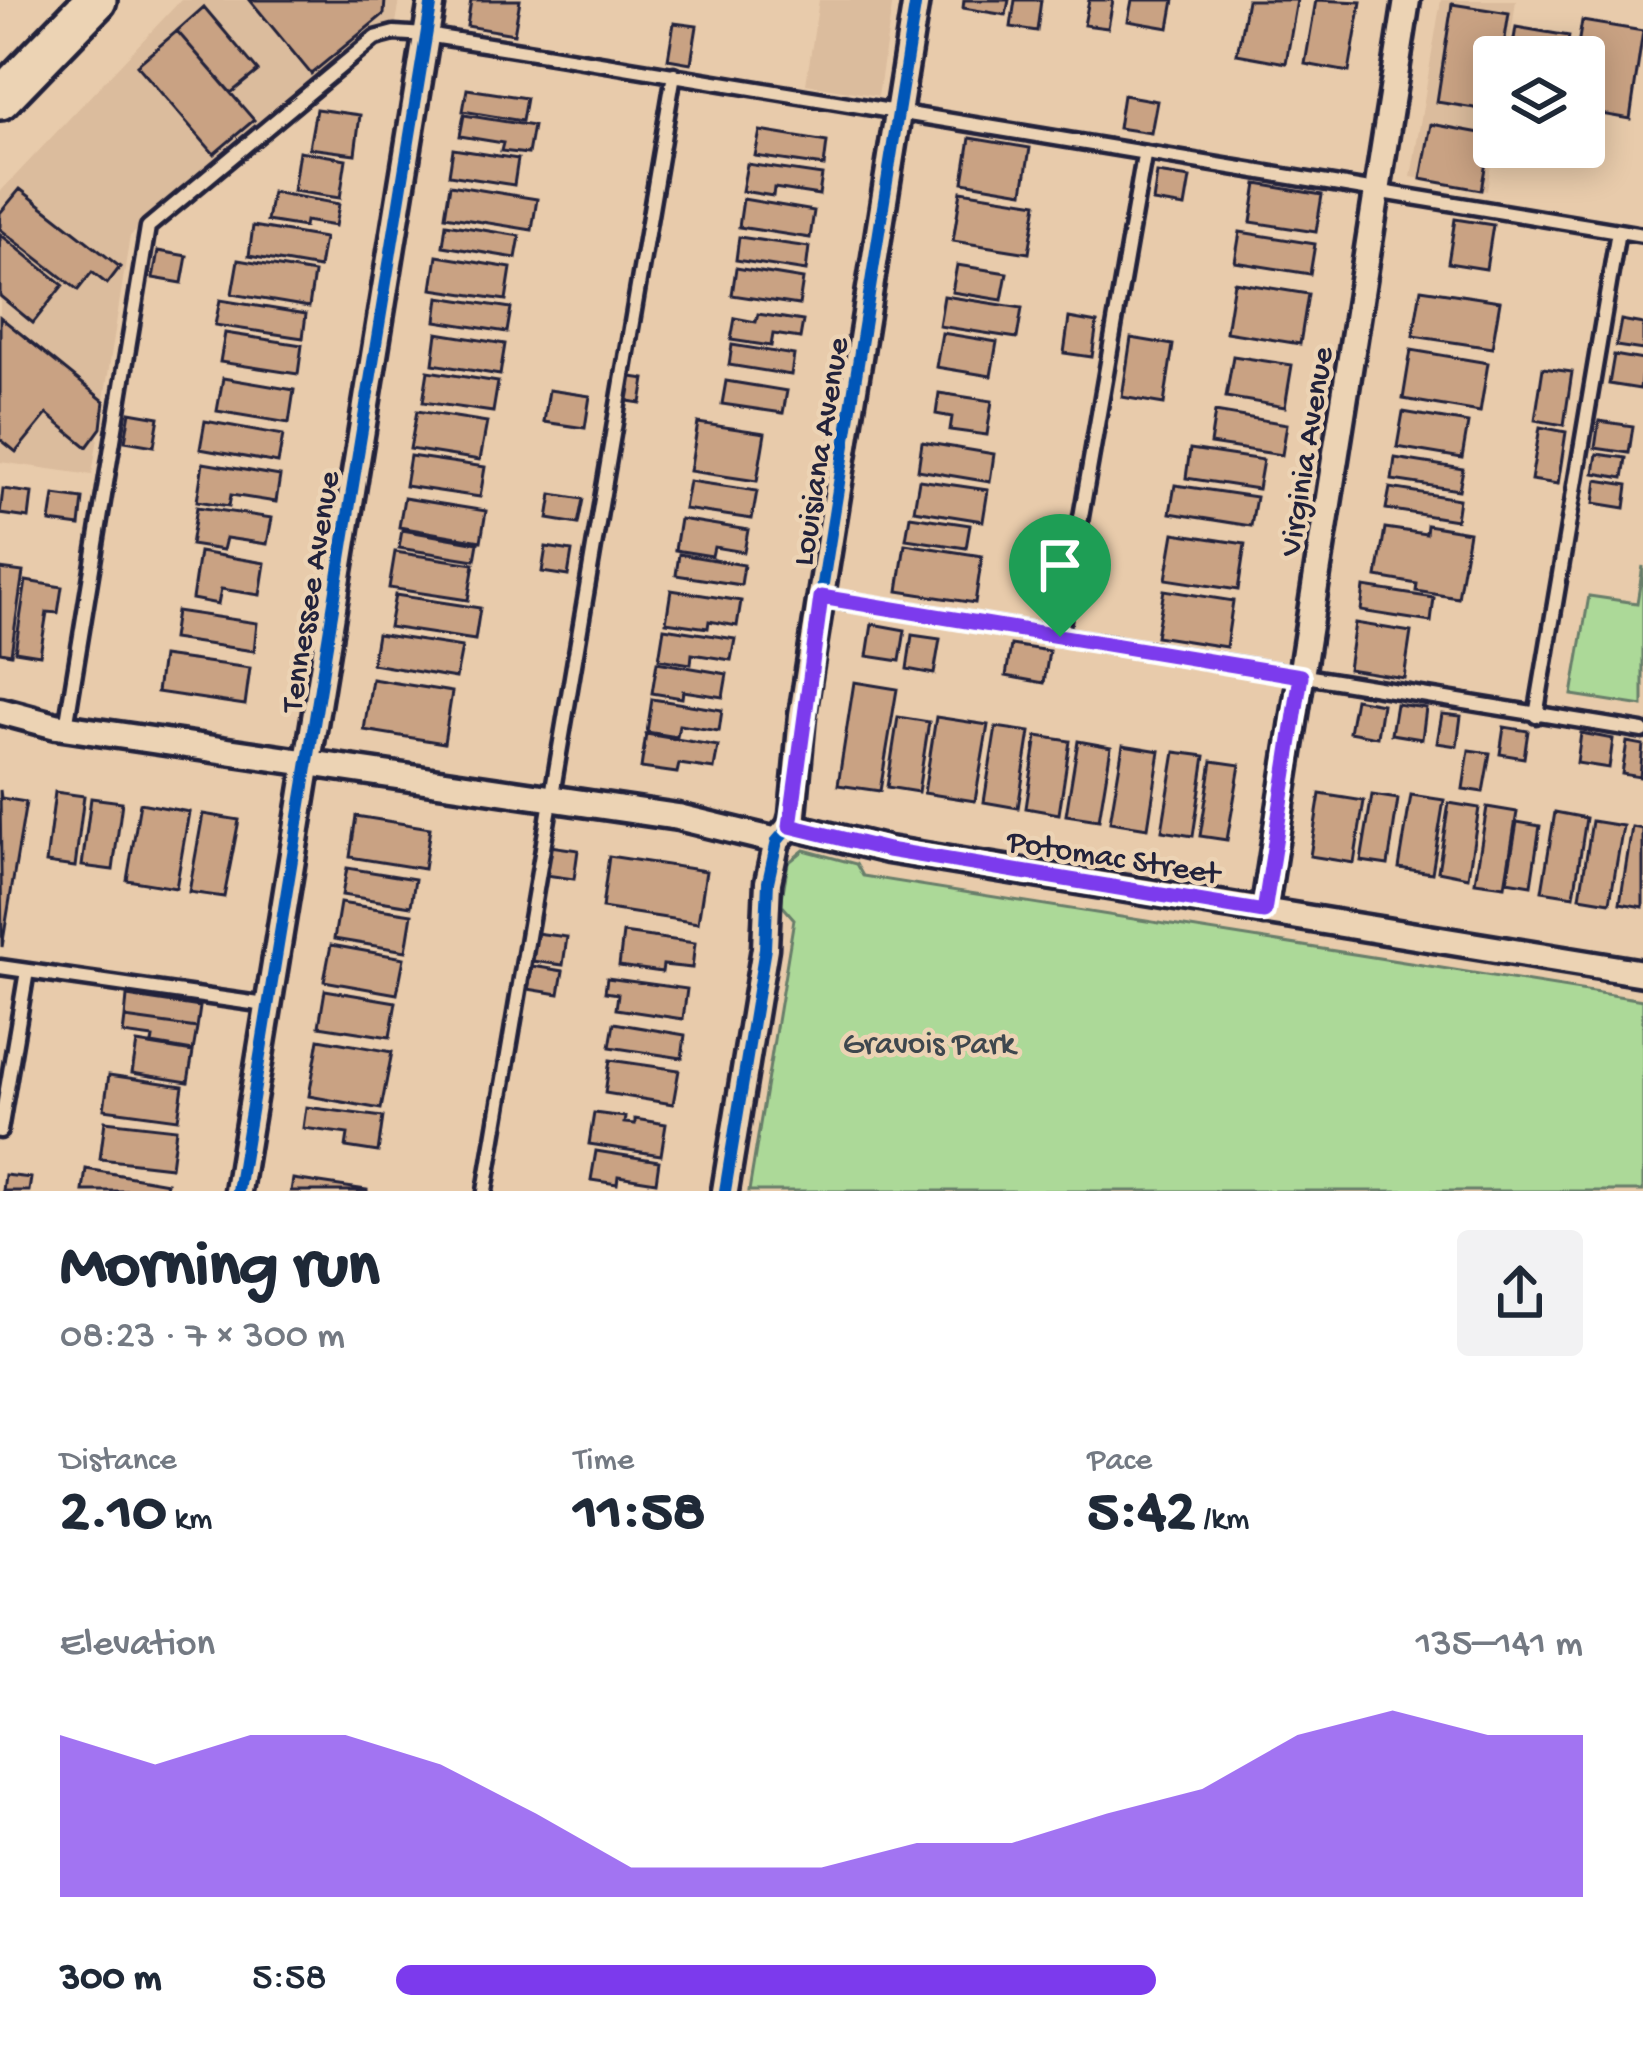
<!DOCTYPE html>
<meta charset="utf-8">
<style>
:root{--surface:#fff;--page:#f2f2f3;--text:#1f2937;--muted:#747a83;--accent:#7c3aed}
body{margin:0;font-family:"Gochi Hand",sans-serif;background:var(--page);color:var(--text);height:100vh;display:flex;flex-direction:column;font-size:45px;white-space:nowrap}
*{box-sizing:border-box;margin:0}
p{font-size:39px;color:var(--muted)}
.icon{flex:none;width:66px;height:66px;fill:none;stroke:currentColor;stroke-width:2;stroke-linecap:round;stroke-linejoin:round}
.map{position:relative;height:1191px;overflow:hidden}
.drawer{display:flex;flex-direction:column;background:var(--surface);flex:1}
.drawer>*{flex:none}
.tools{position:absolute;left:1473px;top:36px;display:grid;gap:24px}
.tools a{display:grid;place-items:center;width:132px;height:132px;border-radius:12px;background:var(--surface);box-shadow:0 6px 30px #0003;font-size:60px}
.pin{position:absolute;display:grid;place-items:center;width:102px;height:102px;color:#fff;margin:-123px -51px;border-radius:50% 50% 50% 0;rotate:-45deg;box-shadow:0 0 12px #0007}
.pin .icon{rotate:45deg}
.round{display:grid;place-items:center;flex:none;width:126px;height:126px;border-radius:12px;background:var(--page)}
.head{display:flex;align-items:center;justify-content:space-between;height:204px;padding:0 60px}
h1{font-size:66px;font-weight:800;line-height:90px}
.metrics{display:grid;grid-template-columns:repeat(3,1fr);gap:18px;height:204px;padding:12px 60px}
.metrics div{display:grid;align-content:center}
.metrics b{font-size:60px;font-weight:800}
.metrics small{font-size:33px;font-weight:400}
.metrics p{font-size:33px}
.chart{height:336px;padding:24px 60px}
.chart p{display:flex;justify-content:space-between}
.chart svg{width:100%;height:216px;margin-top:12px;fill:var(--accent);opacity:.7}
ul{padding:0 60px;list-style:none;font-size:39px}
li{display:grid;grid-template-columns:192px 144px 1fr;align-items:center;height:90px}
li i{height:30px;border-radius:15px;background:var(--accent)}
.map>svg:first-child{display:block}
</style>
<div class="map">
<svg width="1643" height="1191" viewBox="0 0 1643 1191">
<rect width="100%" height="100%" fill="#e8cbab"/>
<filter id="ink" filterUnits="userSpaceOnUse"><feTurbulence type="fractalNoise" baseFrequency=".00833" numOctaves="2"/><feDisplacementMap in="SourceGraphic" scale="24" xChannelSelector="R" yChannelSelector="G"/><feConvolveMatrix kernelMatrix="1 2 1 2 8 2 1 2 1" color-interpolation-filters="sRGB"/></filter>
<g filter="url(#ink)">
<path fill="#dbbc9d" d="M181,0H400L396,23L383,28L130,236L92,475L0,462V192Z
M819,0H893L878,96L806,84Z
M1441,0H1516L1508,57H1494V144L1487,191L1411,177Z"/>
<path fill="#acd998" stroke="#677e6a" stroke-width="3" d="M1643,566V706L1572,695L1589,596L1637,603Z
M804,850L856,864L863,876L1643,1000V1191H749L794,919L781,904L788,863Z"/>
<path fill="#c9a283" stroke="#22223b" stroke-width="3" d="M250,0H385L384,14L311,74Z
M471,0H520L514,34L467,26Z
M964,0H1009L1006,15L963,8Z
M1015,0H1041L1037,31L1011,27Z
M1089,0H1113L1108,28L1084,25Z
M1132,0H1174L1169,28L1128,21Z
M1247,0H1297L1286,63L1237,54Z
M1316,0L1361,2L1349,72L1305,64Z
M1452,4L1509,13L1502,57H1494L1493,111L1437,102Z
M204,7L258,71L231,93L177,31Z
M1582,21L1643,31L1630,119L1584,111V57H1576Z
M674,23L697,26L691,63L668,59Z
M1516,27L1569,36L1565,57H1511Z
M177,31L254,120L214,154L137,65Z
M467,89L526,98L522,121L463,111Z
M1123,95L1157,101L1151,133L1118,128Z
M316,109L360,115L355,154L309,148Z
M464,115L533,126L528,154L501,151L503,143L460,136Z
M1431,124L1491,135L1481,190L1421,179Z
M760,131L827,142L824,166L755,156Z
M970,138L1030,148L1023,192L963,182Z
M453,149L518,159L514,185L449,175Z
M299,151L346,159L340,198L293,191Z
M747,164L822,175L819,195L774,188L773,196L742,191Z
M1157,173L1190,178L1185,207L1153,202Z
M1257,184L1322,195L1316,232L1251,222Z
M450,185L537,199L532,230L445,216Z
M20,189L120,267L107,284L92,272L78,290L0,229V213Z
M961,191L1037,203L1029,253L953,241Z
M272,192L339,204L335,226L305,221L304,227L267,221Z
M743,199L814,211L810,238L739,227Z
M1455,219L1493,225L1486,269L1448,263Z
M446,224L520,236L516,258L443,246Z
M253,226L324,238L319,268L249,256Z
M1240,232L1315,244L1310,274L1235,262Z
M0,234L63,285L33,323L0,296Z
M739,237L809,247L806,271L736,260Z
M158,251L187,256L182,283L153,278Z
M437,256L511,268L506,300L432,289Z
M238,260L314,273L309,307L232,294Z
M957,265L1007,273L1002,300L952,292Z
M736,268L803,279L799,305L732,295Z
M1234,282L1308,294L1300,344L1226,332Z
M1421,289L1500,301L1492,348L1413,336Z
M944,296L1022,308L1017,338L939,326Z
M439,297L511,308L507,332L436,321Z
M220,300L306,314L303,338L215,325Z
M758,314L803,321L800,338L773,334L771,346L731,340L735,318L756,322Z
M0,317L104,401L101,428L87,447L47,414L16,452L0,439Z
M1069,318L1097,323L1092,357L1064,353Z
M1621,320L1643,324V350L1616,346Z
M225,333L302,345L298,374L220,362Z
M437,333L505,344L500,375L433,364Z
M942,333L997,342L991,376L936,367Z
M1131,338L1173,345L1164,404L1122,397Z
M732,345L794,355L791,375L729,365Z
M1411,350L1488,363L1480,412L1403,399Z
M1614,355L1643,360L1640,389L1609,384Z
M1233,356L1292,365L1285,407L1226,397Z
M1543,368L1572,372L1564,425L1535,420Z
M428,371L498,382L493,412L423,402Z
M625,376L645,379L641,403L621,400Z
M223,378L294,390L289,423L217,411Z
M726,381L787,391L783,413L722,404Z
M549,390L590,396L585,428L544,422Z
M939,393L992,401L987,435L950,430L952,417L936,414Z
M417,411L487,422L480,460L410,449Z
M130,412L159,417L154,446L125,441Z
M1215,412L1287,424L1282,455L1210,444Z
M1403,412L1468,423L1462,458L1397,447Z
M205,421L283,435L278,463L200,449Z
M1599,421L1633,426L1629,453L1595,448Z
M698,423L765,433L757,481L690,471Z
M1540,427L1566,432L1558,484L1531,480Z
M922,442L994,454L990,482L918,470Z
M1190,449L1263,460L1258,489L1186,478Z
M1597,454L1626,458L1623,478L1594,473Z
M410,456L485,467L480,497L405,486Z
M1395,458L1463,469L1459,490L1392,480Z
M203,463L280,476L276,502L231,495L229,506L197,501Z
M919,480L988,490L983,521L914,510Z
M1597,480L1628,485L1625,508L1594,503Z
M689,481L757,491L752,519L684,509Z
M1175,485L1256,497L1251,526L1170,513Z
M1390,488L1459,499L1456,520L1386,509Z
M3,489L32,493L29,518L0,514Z
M552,494L583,499L578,524L548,519Z
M54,495L83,499L80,526L50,522Z
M404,498L486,511L481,541L399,527Z
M197,507L272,518L267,544L226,538L223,550L191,545Z
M910,516L970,525L966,548L906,539Z
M680,519L748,530L744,552L714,547L712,556L675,550Z
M1427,525L1469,532L1458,598L1416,591L1417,584L1377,577L1385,528L1426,534Z
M402,530L478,543L475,560L399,548Z
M1174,533L1245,544L1238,590L1166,579Z
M905,544L982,556L975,603L898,591Z
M546,547L572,551L568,576L542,572Z
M199,552L265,563L260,595L221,589L218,604L192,599Z
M395,552L474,564L468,600L389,588Z
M679,554L744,565L741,585L676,575Z
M1027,560L1061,566L1057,590L1023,584Z
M0,569L23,572L11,654L0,652Z
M26,581L62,587L58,613L47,612L40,655L15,651Z
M1364,587L1434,598L1431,622L1361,611Z
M671,590L741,601L737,626L709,621L708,628L666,622Z
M1164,590L1233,601L1226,647L1156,636Z
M395,595L480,608L475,640L389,627Z
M176,611L257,623L254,651L172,639Z
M1355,623L1411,632L1404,678L1348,669Z
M872,624L905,630L900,661L867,656Z
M664,628L735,639L731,660L692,654L691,664L659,659Z
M377,634L462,647L456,678L372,664Z
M912,635L940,639L934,674L907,669Z
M1011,645L1049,651L1044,683L1006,676Z
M162,656L250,668L245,705L157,692Z
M657,662L727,674L723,697L683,691L682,698L652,693Z
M372,679L452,692L444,743L364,730Z
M854,682L897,689L880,791L838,785Z
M652,699L722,710L719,731L679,725L677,737L647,732Z
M1355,699L1382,704L1377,737L1349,732Z
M1396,704L1426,708L1422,739L1391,734Z
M1442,714L1461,716L1457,746L1437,743Z
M898,717L929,722L918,792L887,787Z
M936,717L988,725L975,801L924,793Z
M996,727L1030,732L1018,808L984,802Z
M1504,727L1528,731L1524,758L1500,754Z
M1581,733L1613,739L1609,768L1577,763Z
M646,734L718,746L714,769L679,764L677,773L641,768Z
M1037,736L1070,741L1059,814L1026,808Z
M1078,741L1111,747L1099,820L1066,815Z
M1627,742L1643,745L1640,777L1622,774Z
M1123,745L1160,751L1148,828L1110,822Z
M1469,750L1490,753L1483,792L1463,789Z
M1175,752L1205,756L1193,836L1162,831Z
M1212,761L1240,765L1227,840L1200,836Z
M0,790L1,798L26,802L2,947Z
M55,792L84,796L75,867L46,863Z
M1320,794L1364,801L1354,863L1310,856Z
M1372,795L1398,799L1388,865L1361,861Z
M1411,795L1444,800L1432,873L1399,868Z
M91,798L122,802L113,870L82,866Z
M140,803L189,812L176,888L127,880Z
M1449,803L1479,808L1468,877L1438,871Z
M1487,807L1517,812L1505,886L1475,882Z
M1555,812L1586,818L1574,896L1542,891Z
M203,814L239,820L224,897L189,892Z
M356,816L430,828L424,869L350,857Z
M1592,821L1623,826L1610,902L1580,897Z
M1517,822L1540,826L1531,885L1507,881Z
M1632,827L1643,829V907L1620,903Z
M550,846L578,850L574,879L546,875Z
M609,856L706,871L698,923L602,908Z
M347,868L415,879L411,906L342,895Z
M340,903L412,914L406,951L334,939Z
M536,933L567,937L563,965L532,961Z
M623,933L695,943L692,968L663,965L662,972L619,966Z
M331,945L404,958L397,994L324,981Z
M532,966L563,971L559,994L528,989Z
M607,978L687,989L683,1019L616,1009L618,994L605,992Z
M325,990L396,1002L390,1037L319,1026Z
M127,996L200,1007L197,1028L125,1018Z
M125,1018L197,1028L193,1051L152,1044L153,1038L123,1034Z
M614,1023L685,1035L682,1058L610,1047Z
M319,1039L392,1052L381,1109L309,1096Z
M137,1043L193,1052L188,1082L132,1073Z
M610,1060L679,1070L673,1104L605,1093Z
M109,1075L183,1086L178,1119L104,1109Z
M306,1107L383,1117L378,1152L346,1147L348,1134L303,1128Z
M594,1113L625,1117L624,1123L635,1124V1119L666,1124L661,1155L589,1144Z
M105,1121L176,1129L171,1167L100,1159Z
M596,1151L659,1161L656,1182L618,1176L617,1184L591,1180Z
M86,1169L167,1183L165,1191H83Z
M5,1175L31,1178L29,1191H3Z
M293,1179L367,1190V1191H291Z"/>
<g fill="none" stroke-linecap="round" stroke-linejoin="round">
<g stroke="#22223b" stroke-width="21">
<path id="lane" d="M821,597L1643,731
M1060,637L1144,156
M1536,716L1618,231
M66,727L148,227L375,38L394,33L426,35C832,99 1237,169 1643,235
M0,967L266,1005
M0,1131L27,971
M485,1191L674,74"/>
</g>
<g stroke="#22223b" stroke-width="33">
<path id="street" d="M0,711L56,726L678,817L777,841
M790,826L888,850L1643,973
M1264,912L1407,0
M238,1191L432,0
M725,1191L765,948L768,882L777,841L790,826L793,815L802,715L916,0"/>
</g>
<g stroke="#22223b" stroke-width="48">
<path id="primary" d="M0,99L96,0"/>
</g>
<use href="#lane" stroke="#ecd3b4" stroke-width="12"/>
<use href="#street" stroke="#ecd3b4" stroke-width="24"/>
<use href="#primary" stroke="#ecd3b4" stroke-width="39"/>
<g stroke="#ecd3b4" stroke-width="20">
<path id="cycleway" d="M238,1191L432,0
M725,1191L765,948L768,882L777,841L790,826L793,815L802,715L916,0"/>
</g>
<use href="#cycleway" stroke="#0057b8" stroke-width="12"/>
</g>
</g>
<g fill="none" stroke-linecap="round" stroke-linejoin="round" filter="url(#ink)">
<g stroke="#fff" stroke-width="24">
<path id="route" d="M821,597L1301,676L1264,912L888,850L790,826Z"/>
</g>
<use href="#route" stroke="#7c3aed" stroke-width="15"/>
</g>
<g text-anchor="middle" stroke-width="9" stroke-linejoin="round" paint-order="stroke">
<g font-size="33" fill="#22223b" stroke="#ecd3b4">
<text transform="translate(817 451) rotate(-81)" y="12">Louisiana Avenue</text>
<text transform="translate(1303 451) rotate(-81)" y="12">Virginia Avenue</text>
<text transform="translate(307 591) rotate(-81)" y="12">Tennessee Avenue</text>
<text transform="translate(1114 854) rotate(9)" y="12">Potomac Street</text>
</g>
<g font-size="33" fill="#3e474e" stroke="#ecd3b4">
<text x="929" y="1052">Gravois Park</text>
</g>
</g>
</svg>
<div class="tools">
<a><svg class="icon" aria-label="layers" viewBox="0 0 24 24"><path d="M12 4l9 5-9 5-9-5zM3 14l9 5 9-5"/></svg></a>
</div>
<div class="pin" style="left:1060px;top:637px;background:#1e9e55"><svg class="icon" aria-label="arrive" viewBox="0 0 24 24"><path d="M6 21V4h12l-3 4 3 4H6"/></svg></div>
</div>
<section class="drawer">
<div class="head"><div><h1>Morning run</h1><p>08:23 · 7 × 300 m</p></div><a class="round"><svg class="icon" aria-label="share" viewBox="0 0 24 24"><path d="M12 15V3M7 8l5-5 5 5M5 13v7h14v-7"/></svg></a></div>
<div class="metrics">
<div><p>Distance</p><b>2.10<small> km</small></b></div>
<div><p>Time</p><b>11:58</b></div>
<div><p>Pace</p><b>5:42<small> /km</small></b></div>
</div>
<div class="chart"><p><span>Elevation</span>135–141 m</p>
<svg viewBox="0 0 160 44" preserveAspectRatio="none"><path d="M0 44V11L10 17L20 11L30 11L40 17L50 27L60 38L70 38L80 38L90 33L100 33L110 27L120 22L130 11L140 6L150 11L160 11V44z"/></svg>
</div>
<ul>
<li><b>300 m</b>5:58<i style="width:64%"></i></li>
</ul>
</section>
